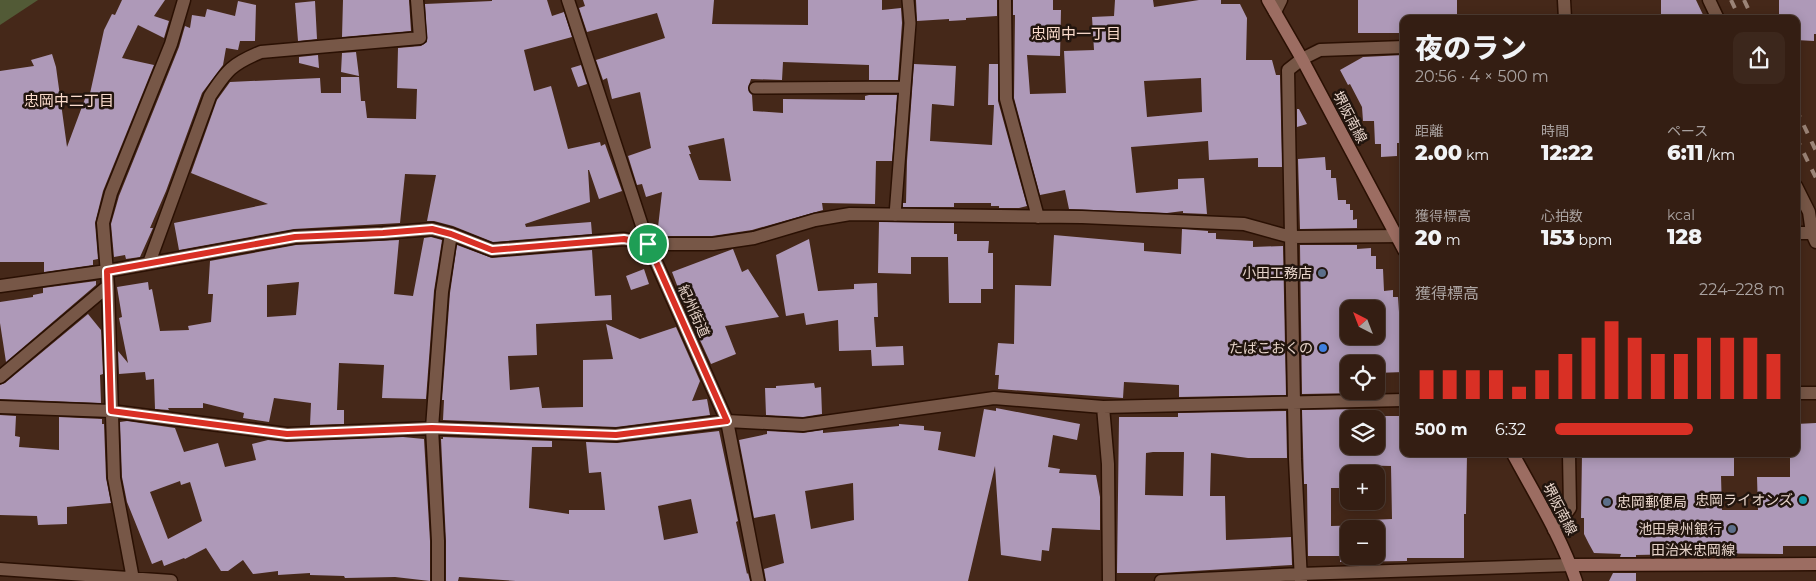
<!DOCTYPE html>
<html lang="ja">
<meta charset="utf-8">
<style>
:root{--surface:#341e13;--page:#3c271c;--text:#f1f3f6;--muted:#a9a2a0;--line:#4e3c33;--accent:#d93025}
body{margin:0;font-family:Montserrat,"Noto Sans JP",sans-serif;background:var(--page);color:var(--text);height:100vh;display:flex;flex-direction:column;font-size:19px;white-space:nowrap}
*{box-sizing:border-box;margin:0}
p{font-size:16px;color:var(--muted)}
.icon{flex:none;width:28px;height:28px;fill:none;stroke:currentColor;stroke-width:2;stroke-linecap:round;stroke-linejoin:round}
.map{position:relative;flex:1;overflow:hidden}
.panel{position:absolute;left:1400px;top:15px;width:400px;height:442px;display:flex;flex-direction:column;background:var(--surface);border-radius:10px;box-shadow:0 2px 12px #0003,0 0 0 1px var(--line)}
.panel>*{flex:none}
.needle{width:32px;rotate:318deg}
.controls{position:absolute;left:1340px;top:300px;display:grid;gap:10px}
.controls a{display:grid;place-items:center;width:45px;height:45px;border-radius:10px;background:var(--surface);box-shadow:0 2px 12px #0003,0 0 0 1px var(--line);font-size:25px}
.pin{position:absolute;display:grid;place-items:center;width:42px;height:42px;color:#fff;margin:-21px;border:2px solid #fff;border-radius:50%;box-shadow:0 1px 5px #0007}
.round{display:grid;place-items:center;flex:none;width:52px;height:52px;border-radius:10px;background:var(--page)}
.summary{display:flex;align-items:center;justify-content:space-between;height:85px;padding:0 15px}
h1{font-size:28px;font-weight:800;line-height:38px}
.metrics{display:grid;grid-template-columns:repeat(3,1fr);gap:8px;height:85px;padding:5px 15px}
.metrics div{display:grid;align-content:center}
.metrics b{font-size:21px;font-weight:800}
.metrics small{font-size:14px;font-weight:400}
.metrics p{font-size:14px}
.chart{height:140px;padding:10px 15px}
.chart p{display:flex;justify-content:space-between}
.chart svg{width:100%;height:90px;margin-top:5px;stroke:var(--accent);stroke-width:6}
ul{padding:0 15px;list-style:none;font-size:16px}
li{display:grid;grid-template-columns:80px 60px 1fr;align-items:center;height:38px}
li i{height:12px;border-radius:6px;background:var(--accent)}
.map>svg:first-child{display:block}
</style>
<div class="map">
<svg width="1816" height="581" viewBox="0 0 1816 581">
<rect width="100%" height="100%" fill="#452819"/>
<path fill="#525a36" d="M0,0H38L0,25Z"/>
<path fill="#ae99b8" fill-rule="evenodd" d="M122,0H165L154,16L169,21L164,38L138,25L122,58L154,65L103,191L95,223L98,259L93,260V265L44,272V262H0V71L34,66L31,60L52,54L56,67L67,147L86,96L89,98L104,30L112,14L115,15Z
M343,0H409L411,31L342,37Z
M492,0H547L552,16L564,12L572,37L524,50L534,91L551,86L568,149L600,142L601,146L605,144L622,191L599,199L589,170H588L590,202L525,224L526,227L591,222L592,234L493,242L453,226L434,221H427L436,175L405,174L400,223L294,229L179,250L174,223L268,204L191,173L217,100L230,82L320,78L321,93H341V77H359L361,101H365L367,118L416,119L417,89L397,88L398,48L421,46L427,42L425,4L492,1Z
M583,0H714L712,24L808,25V0H882V10L901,8L902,23L898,80H869V65L783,62L782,80L751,79L748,88L749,92L752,95L753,111L783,113V99L865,100V96L869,95H897L892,161H876L875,204L822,203L823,210L752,230L712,236H657L662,192L646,197L642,184L637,185L628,156L651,148L640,92L612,99L607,78L603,80L596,60L665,38L657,13L587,32L579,8L585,6ZM724,138L731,181L699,180L689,154H691L688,146Z
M916,0H997V16L966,18V20L949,21V19L917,21Z
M1013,0H1053V10H1061L1060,56L1027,55L1030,94L1066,93L1064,51L1094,50L1092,17L1114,16L1115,0H1153L1154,7L1199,0H1221V4H1240L1247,18L1246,60H1272L1276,75H1280L1282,167H1258V158L1209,160L1208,141L1131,147L1136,193L1178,189V179L1204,178L1207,214L1183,213V211L1167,213L1069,209L1065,190L1040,195L1014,98L1015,15H1013ZM1201,78L1202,112L1147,117L1144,81Z
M1358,0H1457V17L1404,19V33H1358Z
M1661,0H1696L1705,19H1661Z
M1779,0H1816V34H1814V41L1796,40V19H1779Z
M238,1L256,5L255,41H240L238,50L226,48L223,65L202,93L166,191L150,228H153L140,257L126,259L125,255L114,257L111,224L119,196L179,47L185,26L190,28L192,15L205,17L207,9L235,16Z
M315,1L317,39L298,41L295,3Z
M356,52L359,76L341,72L342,53Z
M318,55L319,68L299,63V57Z
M1404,55V143H1397V156L1381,157V144H1375L1374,121H1363L1362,107L1350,84L1348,85L1340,70L1363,57Z
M914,64L956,66L954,106L932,104L930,141L992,145L994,105H988L989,64H998V101L1027,206L1019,208H999V206H991V203H954V207H903V203H906L907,161Z
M581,65L587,84L578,87L571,68Z
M1297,109H1299L1307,124L1297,127Z
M1325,157L1326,170H1331V178H1336L1338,200H1346V204H1350V210H1353V220L1357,219V228L1300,229L1298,159Z
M879,222L954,223V234H957V241H989L988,253H993V289H981V303H949L948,257H911V274L878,273Z
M1182,229L1208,231V233H1216V239L1253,241V247L1283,246L1286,395L1179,397V385L1124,382L1123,398L998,389L999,375H995L998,343L1014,344L1015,285L1051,286L1054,235L1144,243V251L1181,254Z
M431,237L442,240L434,291L426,399L382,398L384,365L339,363L337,410H344V424L310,425L311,403L274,398L269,422L243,418L244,413L203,403V408H168L169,410L155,409L154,379L146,380L145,372L119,374L118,351L128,363L119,318L122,317L117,287L148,282L149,290L152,289L160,331L189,330L188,326L211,322L213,294H208L210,261L296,245L399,240L394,294L413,296L424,238ZM299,282L296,315L267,317V285Z
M809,239L818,291L854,289V284L877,283L878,317H874L876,347L903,346L904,365L872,366L871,350L839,351L838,320L806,325L804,313L786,316L776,255Z
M457,245L492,258L592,250L595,296L611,295L612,320L536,324L537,355L508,356L510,390L539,387L542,408L583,407V360L613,359L606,324L640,339L676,327L700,381L692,401L707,399L710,415L616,427L443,420L444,400H442L450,293Z
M1300,245H1357V249L1371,248V256H1376V269H1383L1384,291L1393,290V297H1398L1399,312H1404V372L1376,373V364H1349V391H1358V393L1302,394ZM1349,309H1376V336H1349Z
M733,249L742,272L748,269L779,317L725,326L736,354L711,364L688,314L672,272Z
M644,269L649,284L631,290L626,276Z
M96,281V285L6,362L0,323V302L33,297V295L43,293V288Z
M88,314L101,330L103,374L100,375L101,403L0,399V385L5,383Z
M814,383L815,388L821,387L822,414L803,417L766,415L765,388H776V386Z
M996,408L1080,424L1077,440L1053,435L1048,467L1060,469L1059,473L1096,475L1100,497V530L1052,528L1049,551L1042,550L1041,561L1001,555L995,466L968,581H766L764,569L784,563L775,514L754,518L739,440L767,434V431L803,433L823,430V433L899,426V424L924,426V430L941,432L938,450L975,457L984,409L996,411ZM853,483L854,520L811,529L805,491Z
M1359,409V416H1404V454H1467L1466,514H1464V558H1407V561L1340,562V556H1308L1307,484H1304L1302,410ZM1349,419H1376V446H1349ZM1351,465L1391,466L1392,519L1369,520V525L1331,526V488H1349ZM1349,529H1376V556H1349Z
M1286,411L1287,458H1248L1211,453L1210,496H1225L1226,540L1291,537L1292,565L1160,573H1117L1119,417H1178V413ZM1153,452H1184L1183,496L1145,495L1146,453Z
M0,415L16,416L15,436L20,437L19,447L59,450V417L102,419V424H104L106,478L111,503L67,507V524L38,525L37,516L0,515Z
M127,421L175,428L184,452L218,443L225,467L256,460L252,444L268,440L287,442L403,437L424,439L430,541V581L395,577L345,578L344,576L310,575V573L278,575V571L253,574L243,560L228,571H221L206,548L185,559L184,558L164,566L162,560L152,564L127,502L122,477L120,422ZM180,481L181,485L190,482L202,521L168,539L150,492Z
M1816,423V546H1783V554L1685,553V554L1636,555V557H1620L1621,554L1594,553L1589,544L1584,534V518H1581L1582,454H1734V476H1721L1722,510H1758L1757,477H1790V454H1796V424Z
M719,431L738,521L736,522L747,574L748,573L750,581H516L459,577L458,581H446V541L441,439H443V437L552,441V447H532L529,508L569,514V510H605L601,472L589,473L586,442L617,443ZM691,499L698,533L664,540L658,506Z
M1613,573H1636V581H1609Z"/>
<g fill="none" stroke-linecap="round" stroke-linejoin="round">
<g stroke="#2a1003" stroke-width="14">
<path id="lane" d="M755,88L905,87
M895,215L910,23L908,0"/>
</g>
<g stroke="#2a1003" stroke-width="15">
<path id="street" d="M568,0L648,244L727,421L758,581
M1005,0L1006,99L1038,217
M1564,0L1565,19
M1709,0L1718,19
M1275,12L1281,0
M1796,186L1809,212L1812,233L1816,242
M1796,233H1812
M149,263L210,96C227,70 232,64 261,52L420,38L417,0
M0,286L107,271L295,237L383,233L432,229L451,234L492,250L624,239L648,244H713L754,238L815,220L850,214L1082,217L1244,224L1291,237L1404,236
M0,377L108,286
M1796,393H1816
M0,407L111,411L287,434L432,428L616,435L727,421L803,425L994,398L1103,407L1404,400
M1103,407L1108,464L1109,581
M1554,530L1570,508L1569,454
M0,569L171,581
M133,579L114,478L108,286L103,223L111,193L171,44L184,0
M438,581V541L432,428L442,292L451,234
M1161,581L1300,574L1571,565
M1301,581L1295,459L1288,70L1302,59L1320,50L1404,47"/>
</g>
<g stroke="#2a1003" stroke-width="15">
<path id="secondary" d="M1268,0L1302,59L1404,250
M1513,454C1535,495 1561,536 1576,581
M1571,565L1816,564"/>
</g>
<use href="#lane" stroke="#775747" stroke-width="11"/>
<use href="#street" stroke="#775747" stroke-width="12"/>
<use href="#secondary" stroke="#9c6d62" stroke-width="12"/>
<path stroke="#9b8477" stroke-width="4" stroke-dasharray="9 9" stroke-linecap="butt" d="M1731,0L1740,19
M1744,0L1753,19
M1796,109L1816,151
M1796,137L1816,178"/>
</g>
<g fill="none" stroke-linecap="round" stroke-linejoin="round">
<g stroke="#fff" stroke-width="10">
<path id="route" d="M432,229L451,234L492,250L624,239L648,244L727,421L616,435L432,428L287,434L111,411L107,271L295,237L383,233Z"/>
</g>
<use href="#route" stroke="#d93025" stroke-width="6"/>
</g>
<g fill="#5c6f8a" stroke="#22150e" stroke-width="2">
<circle cx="1322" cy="273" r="5"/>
<circle cx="1607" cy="502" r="5"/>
<circle cx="1732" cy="529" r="5"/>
</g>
<circle fill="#3f7fe0" stroke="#22150e" stroke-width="2" cx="1323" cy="348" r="5"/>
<circle fill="#0f9aa8" stroke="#22150e" stroke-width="2" cx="1803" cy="500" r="5"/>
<g text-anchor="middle" stroke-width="5" stroke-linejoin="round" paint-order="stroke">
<g font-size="14" fill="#e6d3c9" stroke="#22150e">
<text transform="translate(1350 117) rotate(62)" y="5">堺阪南線</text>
<text transform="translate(694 311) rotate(66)" y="5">紀州街道</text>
<text transform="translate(1560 509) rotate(62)" y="5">堺阪南線</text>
<text x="1693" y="555">田治米忠岡線</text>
</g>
<g font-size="14" fill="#e6d3c9" stroke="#22150e" text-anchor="end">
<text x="1312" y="278">小田工務店</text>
<text x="1313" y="353">たばこおくの</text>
<text x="1793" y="505">忠岡ライオンズ</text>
<text x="1617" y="507" text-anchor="start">忠岡郵便局</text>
<text x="1722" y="534">池田泉州銀行</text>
</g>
<g font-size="15" fill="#fadbcc" stroke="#22150e">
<text x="1076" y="39">忠岡中一丁目</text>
<text x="69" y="106">忠岡中二丁目</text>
</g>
</g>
</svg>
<div class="controls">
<a><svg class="needle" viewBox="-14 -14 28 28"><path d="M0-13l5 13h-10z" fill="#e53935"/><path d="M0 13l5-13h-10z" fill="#a9a2a0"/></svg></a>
<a><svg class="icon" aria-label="locate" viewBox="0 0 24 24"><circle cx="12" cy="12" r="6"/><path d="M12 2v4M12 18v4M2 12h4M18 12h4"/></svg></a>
<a><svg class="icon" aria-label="layers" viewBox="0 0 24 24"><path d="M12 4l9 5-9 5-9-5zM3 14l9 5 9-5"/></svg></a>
<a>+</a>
<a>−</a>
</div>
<div class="pin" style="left:648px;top:244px;background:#1e9e55"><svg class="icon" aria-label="arrive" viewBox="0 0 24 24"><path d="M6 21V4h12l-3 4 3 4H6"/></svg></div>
<section class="panel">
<div class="summary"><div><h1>夜のラン</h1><p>20:56 · 4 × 500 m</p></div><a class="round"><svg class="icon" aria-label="share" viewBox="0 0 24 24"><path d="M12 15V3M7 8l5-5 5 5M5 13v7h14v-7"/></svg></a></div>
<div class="metrics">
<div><p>距離</p><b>2.00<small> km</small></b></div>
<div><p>時間</p><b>12:22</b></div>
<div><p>ペース</p><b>6:11<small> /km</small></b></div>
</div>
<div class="metrics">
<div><p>獲得標高</p><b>20<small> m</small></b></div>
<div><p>心拍数</p><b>153<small> bpm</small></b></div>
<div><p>kcal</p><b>128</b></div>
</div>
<div class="chart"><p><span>獲得標高</span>224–228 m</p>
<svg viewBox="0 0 160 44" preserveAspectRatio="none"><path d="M5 44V30M15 44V30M25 44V30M35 44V30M45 44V38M55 44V30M65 44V22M75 44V14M85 44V6M95 44V14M105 44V22M115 44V22M125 44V14M135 44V14M145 44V14M155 44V22"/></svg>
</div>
<ul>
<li><b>500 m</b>6:32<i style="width:60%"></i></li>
</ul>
</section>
</div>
